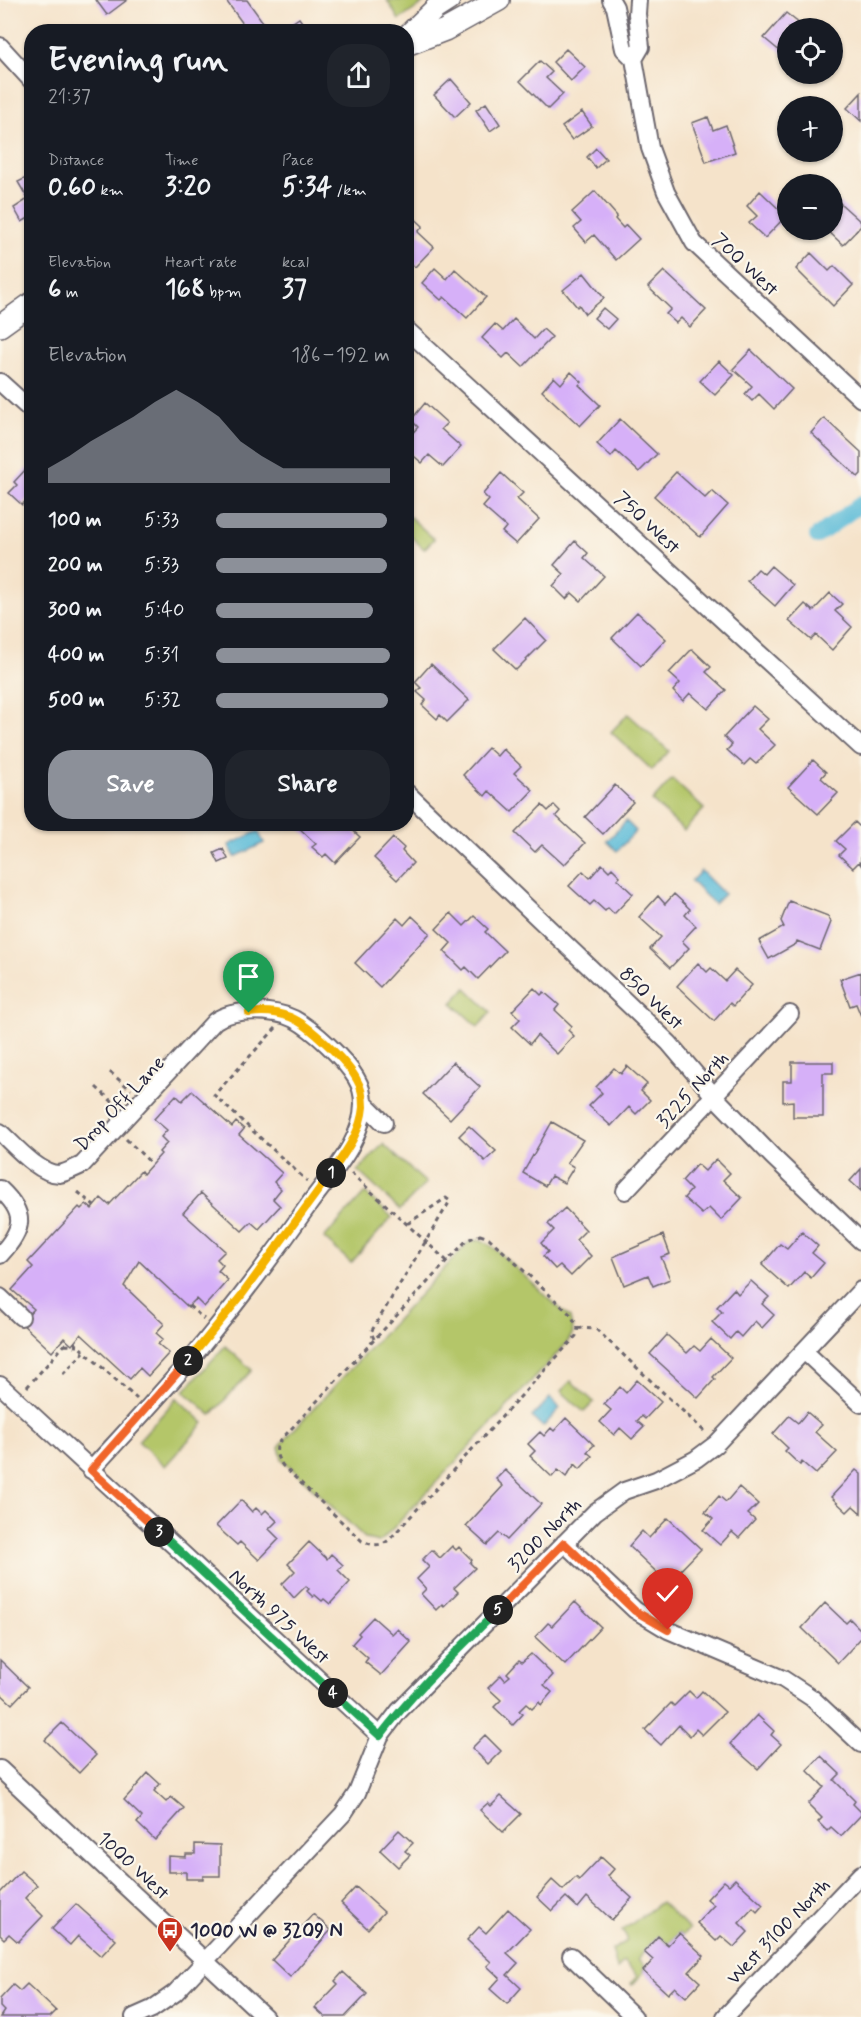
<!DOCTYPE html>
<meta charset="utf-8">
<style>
:root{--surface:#171b24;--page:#20242c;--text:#f1f3f6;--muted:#9ea1a6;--accent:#8c9099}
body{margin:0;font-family:Mynerve,sans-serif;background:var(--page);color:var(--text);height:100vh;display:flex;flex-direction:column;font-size:22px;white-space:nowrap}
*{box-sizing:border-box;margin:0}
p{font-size:20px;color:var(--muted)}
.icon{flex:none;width:33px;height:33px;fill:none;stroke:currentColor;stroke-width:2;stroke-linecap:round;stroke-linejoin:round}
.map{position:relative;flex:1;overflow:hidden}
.panel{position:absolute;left:24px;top:24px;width:390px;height:807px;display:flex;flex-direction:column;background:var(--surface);border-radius:24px;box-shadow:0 2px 4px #0004}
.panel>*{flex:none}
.controls{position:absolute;left:777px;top:18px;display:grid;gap:12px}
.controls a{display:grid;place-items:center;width:66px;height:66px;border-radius:50%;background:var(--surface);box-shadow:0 2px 4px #0004;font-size:30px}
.pin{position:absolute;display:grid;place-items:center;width:51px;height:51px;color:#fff;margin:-62px -26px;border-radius:50% 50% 50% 0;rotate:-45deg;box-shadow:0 0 6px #0007}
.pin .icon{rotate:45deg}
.km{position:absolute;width:30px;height:30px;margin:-15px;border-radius:50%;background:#222;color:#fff;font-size:16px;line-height:30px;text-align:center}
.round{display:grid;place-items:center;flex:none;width:63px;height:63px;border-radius:24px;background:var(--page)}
.summary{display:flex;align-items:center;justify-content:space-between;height:102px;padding:0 24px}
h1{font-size:33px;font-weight:800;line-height:45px}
.metrics{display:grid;grid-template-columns:repeat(3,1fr);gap:9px;height:102px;padding:6px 24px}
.metrics div{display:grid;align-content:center}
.metrics b{font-size:26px;font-weight:800}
.metrics small{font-size:16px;font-weight:400}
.metrics p{font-size:16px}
.chart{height:168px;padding:12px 24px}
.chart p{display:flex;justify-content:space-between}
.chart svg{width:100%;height:108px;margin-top:6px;fill:var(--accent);opacity:.7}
.button{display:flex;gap:12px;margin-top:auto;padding:12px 24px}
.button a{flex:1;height:69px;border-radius:24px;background:var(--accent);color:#fff;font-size:24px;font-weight:800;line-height:69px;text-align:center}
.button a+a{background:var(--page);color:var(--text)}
ul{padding:0 24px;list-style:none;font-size:20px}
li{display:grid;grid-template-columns:96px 72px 1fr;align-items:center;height:45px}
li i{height:15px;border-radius:8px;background:var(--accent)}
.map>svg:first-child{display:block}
</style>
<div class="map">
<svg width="861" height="2017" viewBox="0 0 861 2017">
<rect width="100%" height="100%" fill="#fbf7ec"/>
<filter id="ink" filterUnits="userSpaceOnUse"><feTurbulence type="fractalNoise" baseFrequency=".0167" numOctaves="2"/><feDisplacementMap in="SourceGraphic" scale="12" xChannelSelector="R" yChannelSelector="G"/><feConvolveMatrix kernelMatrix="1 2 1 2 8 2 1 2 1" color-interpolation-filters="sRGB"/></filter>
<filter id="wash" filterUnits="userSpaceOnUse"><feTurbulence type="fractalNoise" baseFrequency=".008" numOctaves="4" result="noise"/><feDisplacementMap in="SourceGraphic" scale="24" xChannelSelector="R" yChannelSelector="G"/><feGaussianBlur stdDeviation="1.35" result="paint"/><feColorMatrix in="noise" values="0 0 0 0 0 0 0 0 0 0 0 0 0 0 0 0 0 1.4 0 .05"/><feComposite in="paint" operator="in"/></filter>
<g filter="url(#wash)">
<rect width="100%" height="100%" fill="#f5e3ca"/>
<path fill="#b4c669" stroke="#6b7452" stroke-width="1.5" d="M387,0H428L399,20Z
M410,517L434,539L424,549L407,533V521Z
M628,714L669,751L652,770L611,732Z
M672,779L704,809L684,831L652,801Z
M466,988L491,1012L478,1027L452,1003Z
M383,1144L426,1183L400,1210L358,1171Z
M365,1193L392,1217L351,1263L324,1238Z
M482,1240L494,1248L570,1318L573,1333L567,1343L383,1539L379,1542L366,1539L282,1459L279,1447L287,1437L467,1244L471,1241Z
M225,1346L252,1370L211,1415L184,1391Z
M571,1381L594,1402L584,1412L561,1391Z
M177,1398L204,1423L165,1466L138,1441Z
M661,1902L689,1929L682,1936L679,1933L668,1945L658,1936L638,1959L646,1967L643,1970L644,1972L632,1985L631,1983L637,1976L624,1962L617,1969L612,1950L627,1941V1938L622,1931Z"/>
<path fill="#59bad7" stroke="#3e6e89" stroke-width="1.5" d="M626,821L636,831L617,851L607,841Z
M258,831L264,843L235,857L229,845Z
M701,871L724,894L714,904L691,881Z
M550,1398L560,1408L543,1427L532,1417Z"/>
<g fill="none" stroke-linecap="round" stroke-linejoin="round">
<path stroke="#59bad7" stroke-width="16" d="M817,536L861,504"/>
</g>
<g id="blocks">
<path fill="#d6b0f8" d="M96,0H127L107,15Z
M230,0H247L270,32H249L227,2Z
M786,13L805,28H788V58L764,38Z
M299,18L309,32H279Z
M566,49L585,67L571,81L553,62Z
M540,61L552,72L546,78L563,94L548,109L520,81Z
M451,79L471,102L455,117L434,95Z
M861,93V121L847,108Z
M486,103L500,124L490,131L476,110Z
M582,112L592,126L572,140L562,127Z
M708,117L713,130L726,125L735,152L706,162L692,123Z
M596,148L606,159L596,168L587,157Z
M32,175V216L22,222L14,208L28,199L18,182Z
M595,191L617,216L615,219L623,228L626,225L639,239L616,260L594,235L586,242L574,228L581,222L572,212Z
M760,191L786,216L765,238L749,223L757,216L747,206Z
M840,203L861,222V226L843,245L827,230H832V211Z
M408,212L423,226L418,232L434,247L415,267L406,259V214Z
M811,253L829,271L834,266L853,285L833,306L796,269Z
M435,268L447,279L455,269L486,297L467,318L444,297L441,300L422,283Z
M664,271L706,310L690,327L681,318L676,323L666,314L671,309L648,287Z
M584,273L604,298L585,314L579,305L577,307L563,290Z
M603,308L616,319L607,329L594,318Z
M514,319L534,339L543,329L552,337L523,367L508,353L503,358L482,338L495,324L503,331Z
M751,350L792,389L774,409L759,394L752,401L745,394L752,386L733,369Z
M719,361L734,375L715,395L700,381Z
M571,372L582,382L579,385L600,405L580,426L542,391L554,377L561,384Z
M425,403L447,423L441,429L461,447L443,467L429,455L422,463L408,451L412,446L406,440L418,427L411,420Z
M824,418L861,452V474L858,477L811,433Z
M620,419L657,454L639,472L616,451L611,457L597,444Z
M27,468L32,472V502L28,498L22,505L9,493L17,485L14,482Z
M676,472L705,498L712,491L728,505L700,537L654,496Z
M501,473L523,493L517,499L539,519L516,544L502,532L506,527L483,507L489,500L483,494Z
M575,541L588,553L584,558L604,576L581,601L572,593L566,599L553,586L564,574L554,565Z
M771,566L793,585L775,606L747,581L758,569L764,574Z
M830,593L842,604L835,611L852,627L832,650L816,635L811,640L789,621L805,604L813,611Z
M637,612L666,639L641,666L612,638Z
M525,618L546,640L516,670L494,649Z
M692,649L711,667L706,672L726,690L708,709L690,693L683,701L673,691L680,683L669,673Z
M431,664L469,700L447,722L440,715L437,719L422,705L426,700L417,692L421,688L415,682Z
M753,706L768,719L758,729L775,745L756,764L750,759L744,765L727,750L732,745L724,737Z
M488,748L497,756L503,749L521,766L514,773L533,790L512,812L489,791L485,796L463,775Z
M813,760L826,772L821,778L838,793L818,814L788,787Z
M615,785L633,802L603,834L585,817Z
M542,805L548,811L554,805L560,811L556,816L585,843L564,865L542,845L535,852L515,833Z
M855,822L861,828V865L859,862L853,868L839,855L845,849L836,841Z
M295,824H346L360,837L335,863L326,854L323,857L312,847L316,844Z
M393,838L404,848L402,851L413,863L397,880L374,858Z
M223,849L228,859L219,863L214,853Z
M602,864L609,871L612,868L620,876L617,879L633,894L614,914L608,908L605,911L594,901L590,905L569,886L583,871L590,878Z
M674,894L690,909L685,915L696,926L682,941L689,948L670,968L650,949L661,937L639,917L658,896L665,904Z
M789,901L828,916L831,922L820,950L797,941L796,944L769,959L759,941L784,927L781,921Z
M451,913L464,926L474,916L488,929L485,932L505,951L478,979L466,967L463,970L444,951L451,943L436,929Z
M412,916L430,933L380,987L355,963L397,918L404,925Z
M698,963L707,972L711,968L725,981L735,970L752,985L733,1006L730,1003L714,1021L677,986Z
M861,972V1016L856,1004L850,1006L840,979Z
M534,988L541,995L544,992L559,1005L555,1010L572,1026L568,1030L574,1036L557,1054L537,1035L530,1044L512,1027L520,1019L512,1011Z
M453,1062L480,1087L450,1119L423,1094Z
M792,1062H833V1073H823V1117H793V1101L783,1102V1081H792Z
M627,1066L647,1084L641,1091L650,1100L636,1114L629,1107L611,1126L589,1106L602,1093L596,1087L614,1068L621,1074Z
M192,1091L232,1127L236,1122L244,1129L239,1135L282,1173L274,1182L281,1189L273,1199L280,1206L259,1229L251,1222L242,1231L201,1193L183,1213L225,1251L217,1259L223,1265L218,1271L228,1280L204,1307L196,1299L188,1307L139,1261L124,1286L164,1324L156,1333L163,1339L158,1344L169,1353L148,1376L140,1368L130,1379L81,1334L72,1345L64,1338L52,1352L21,1323L34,1309L12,1290L33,1267L28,1262L79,1207L81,1209L86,1204L92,1209L101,1198L109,1205L141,1171L143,1174L161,1154L159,1152L167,1143L161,1137L167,1130L154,1119L176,1095L182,1101Z
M552,1122L583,1140L567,1163L574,1167L564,1183L551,1176L545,1186L523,1173Z
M469,1126L496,1151L485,1161L459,1136Z
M716,1159L730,1173L723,1180L742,1198L721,1220L709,1208L702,1214L684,1198L691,1190L682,1181L697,1164L705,1171Z
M861,1169V1191L850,1181Z
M565,1208L586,1230L576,1240L591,1256L571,1276L560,1265L555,1269L543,1256L548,1252L541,1243L554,1230L548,1224Z
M802,1232L818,1246L812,1253L824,1263L811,1278L804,1272L789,1289L762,1265L780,1244L787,1249Z
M663,1235L670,1254L661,1257L670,1279L653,1286L648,1275L624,1285L613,1257Z
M751,1281L769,1297L762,1304L774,1315L762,1328L755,1321L741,1337L736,1332L730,1339L712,1322L722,1312L717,1307L734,1289L738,1294Z
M667,1335L687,1353L694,1346L700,1351L711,1339L731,1358L713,1377L715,1379L698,1398L650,1354Z
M637,1380L661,1402L645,1419L642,1416L637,1421L644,1427L632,1439L620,1428L614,1435L600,1422L611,1410L604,1404L620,1387L626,1393Z
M807,1412L822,1425L815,1432L837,1452L816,1474L802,1462L800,1465L785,1451L788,1448L773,1434L789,1416L798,1423Z
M566,1418L594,1445L587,1452L592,1456L580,1469L575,1464L566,1477L558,1470L552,1477L530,1456L535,1451L528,1444L540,1432L544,1436L551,1428L554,1431Z
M505,1470L541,1504L507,1540L499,1533L487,1545L466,1526L503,1486L496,1479Z
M856,1470L861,1474V1513L853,1506L847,1512L831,1497Z
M739,1487L758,1504L748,1514L755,1520L739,1538L732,1532L720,1545L703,1530L713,1519L705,1512L719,1496L726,1502Z
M241,1500L252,1512L256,1508L262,1514L266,1510L277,1521L269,1529L279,1539L259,1560L240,1542L237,1545L216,1526Z
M668,1518L701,1549L668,1583L629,1546L642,1531L649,1538Z
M309,1542L327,1559L331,1554L343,1565L338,1570L350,1582L330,1604L324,1599L322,1601L315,1595L313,1597L307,1591L309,1589L306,1586L294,1598L282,1584L295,1571L288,1564Z
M452,1546L456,1550L459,1547L472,1560L470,1563L475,1568L454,1588L458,1592L444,1606L442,1604L436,1610L421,1594L426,1589L417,1579L429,1567L422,1560L432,1550L440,1558Z
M575,1602L601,1627L565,1665L535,1637L548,1623L552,1626Z
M825,1603L846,1623L850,1619L861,1630V1638L838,1663L802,1628Z
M373,1617L392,1634L397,1629L411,1642L381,1675L365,1662L368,1658L352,1644L360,1635L358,1633Z
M531,1654L553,1675L544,1685L552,1692L541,1705L539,1702L532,1709L526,1704L519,1711L523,1714L513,1725L494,1707L501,1700L488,1688L501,1675L505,1680L510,1676L507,1673L519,1660L522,1662Z
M0,1660L28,1687L12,1704L0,1693Z
M689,1691L696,1698L702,1691L725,1712L702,1735L696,1729L690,1736L679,1725L661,1745L645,1730L671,1703L674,1706Z
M757,1715L774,1731L771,1735L781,1744L758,1769L730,1744Z
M62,1723L96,1755L79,1773L45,1740Z
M485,1735L501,1751L488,1764L472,1748Z
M821,1756L840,1774L834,1780L855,1801L853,1804L861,1812V1815L841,1836L831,1827L827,1831L818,1822L822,1818L808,1804L824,1787L807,1770Z
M148,1773L160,1784L154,1791L166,1802L171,1797L184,1808L155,1840L137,1823L142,1817L124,1800Z
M501,1796L521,1814L503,1832L480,1810L488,1803L491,1806Z
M399,1830L413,1843L405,1851L410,1855L398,1867L380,1850Z
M195,1844L220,1845V1876H203V1879H186V1872H168V1856L186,1857V1854H195Z
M601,1857L614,1869L608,1876L632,1898L612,1920L587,1897L578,1908L566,1897L552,1911L537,1897L552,1880L563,1890L576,1877L579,1880Z
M21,1871L37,1885L25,1898L43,1916L18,1942L9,1934L4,1939L0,1935V1893Z
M735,1879L763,1905L757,1912L753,1908L739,1923L748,1932L734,1947L721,1936L716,1941L697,1923L714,1905L707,1899L724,1881L729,1885Z
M356,1887L384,1912L368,1929L341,1903Z
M76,1904L116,1940L101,1956L78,1936L70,1945L52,1929Z
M508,1909L530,1929L507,1953L518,1963L507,1975L521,1988L507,2004L490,1989L500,1978L487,1966L491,1962L467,1940L479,1927L486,1933Z
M313,1914L331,1930L290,1977L272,1960Z
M679,1933L704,1956L689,1972L700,1982L686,1997L675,1987L668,1994L643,1971L653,1960L644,1952L658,1936L668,1945Z
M343,1972L367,1994L345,2017H325L315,2008L338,1984L335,1981Z
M27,1984L56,2011L50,2017H0L4,2011L0,2007V1999L13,1985L20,1991Z"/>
</g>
</g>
<g filter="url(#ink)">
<use href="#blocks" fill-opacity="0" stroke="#6c666d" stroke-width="1.5"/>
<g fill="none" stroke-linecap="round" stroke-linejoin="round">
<g stroke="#6c666d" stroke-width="20">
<path id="minor" d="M611,0L615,7L624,49L634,59
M0,46L32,81
M634,59L650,148L666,192L694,243L861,399
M634,59L641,47L637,14L638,0
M406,329L861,747
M0,382L32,411
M406,792L669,1043L714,1096L773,1157L861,1241
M363,1102L384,1123
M0,1132C14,1145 39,1174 59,1174C66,1173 75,1168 82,1165L215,1021C234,1008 273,1009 294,1019C314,1030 344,1058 356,1078C361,1086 363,1095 363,1104C363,1141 331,1174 310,1203C279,1247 246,1291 212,1333C174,1381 132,1425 91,1470
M0,1189C27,1214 24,1229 0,1255
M625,1191L790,1014
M0,1297L21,1317
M804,1351L861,1404
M0,1385L380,1736
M564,1543L635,1610L668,1630L783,1679L812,1698L861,1744
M0,1769L265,2017
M571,1956L634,2017
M134,2017L152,2009L175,1993L343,1814L357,1793L380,1736L399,1711L595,1512L624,1491L656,1480L696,1459L716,1444L861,1290
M725,2017L861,1874"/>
</g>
<g stroke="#6c666d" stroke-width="24">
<path id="major" d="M406,37L435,9L449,0
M406,45L445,30L499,0
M0,326L32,303"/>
</g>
<path stroke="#6c666d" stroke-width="3" stroke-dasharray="4.5 4.5" stroke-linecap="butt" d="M276,1028L214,1095L307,1181
M110,1072L131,1090
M96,1087L116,1105
M126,1139L152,1164
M351,1173L447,1261
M78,1192L94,1206
M480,1235L489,1238L571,1315L578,1328L576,1336L389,1540C380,1547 372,1545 362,1541L283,1466C277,1458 275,1453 278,1443L467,1240Z
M189,1306L204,1319
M578,1328L596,1329L705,1432
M374,1339L371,1332L450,1201L446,1198L407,1224
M74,1342L137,1399
M65,1345L78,1346
M63,1374L84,1352
M27,1387L68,1341"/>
<use href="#minor" stroke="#fff" stroke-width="16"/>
<use href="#major" stroke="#fff" stroke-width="21"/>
</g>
</g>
<g fill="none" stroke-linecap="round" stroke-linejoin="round" filter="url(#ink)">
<g stroke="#fff" stroke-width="12">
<path id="split-1" d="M249,1013C262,1011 277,1012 290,1017C308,1024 348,1062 357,1080C362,1088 363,1098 363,1107C361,1132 345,1153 331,1173"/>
</g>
<g stroke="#fff" stroke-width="12">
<path id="split-2" d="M188,1361L241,1296L331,1173"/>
</g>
<g stroke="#fff" stroke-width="12">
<path id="split-3" d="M159,1532L91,1470L188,1361"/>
</g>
<g stroke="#fff" stroke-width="12">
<path id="split-4" d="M159,1532L333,1693"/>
</g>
<g stroke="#fff" stroke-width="12">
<path id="split-5" d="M333,1693L380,1736C415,1690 457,1651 498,1610"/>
</g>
<g stroke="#fff" stroke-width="12">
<path id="split-6" d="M498,1610L564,1543L635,1611L668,1630"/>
</g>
<use href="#split-1" stroke="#f5b400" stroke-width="8"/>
<use href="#split-2" stroke="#f5b400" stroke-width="8"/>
<use href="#split-3" stroke="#f0652b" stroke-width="8"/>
<use href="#split-4" stroke="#22a559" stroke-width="8"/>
<use href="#split-5" stroke="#22a559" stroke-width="8"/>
<use href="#split-6" stroke="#f0652b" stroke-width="8"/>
</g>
<defs>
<g id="bus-pin" transform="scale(1.35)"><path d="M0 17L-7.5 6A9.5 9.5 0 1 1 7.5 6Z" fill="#c8321e" stroke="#fbf7ec"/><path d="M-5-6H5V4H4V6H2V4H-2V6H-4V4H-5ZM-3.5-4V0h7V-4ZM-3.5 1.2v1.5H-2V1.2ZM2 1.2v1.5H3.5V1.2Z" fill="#fff"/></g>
</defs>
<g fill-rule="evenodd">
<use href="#bus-pin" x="170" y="1930"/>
</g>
<g text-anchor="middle" stroke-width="4.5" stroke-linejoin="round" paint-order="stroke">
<g font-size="20" fill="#22223b" stroke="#fbf7ec">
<text transform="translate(746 264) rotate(43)" y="7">700 West</text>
<text transform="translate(648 522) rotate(43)" y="7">750 West</text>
<text transform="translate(652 998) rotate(44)" y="7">850 West</text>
<text transform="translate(692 1089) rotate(-47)" y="7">3225 North</text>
<text transform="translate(119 1103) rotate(-47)" y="7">Drop Off Lane</text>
<text transform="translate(544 1534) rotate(-45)" y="7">3200 North</text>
<text transform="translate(280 1616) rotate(43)" y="7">North 975 West</text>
<text transform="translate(134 1865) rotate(43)" y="7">1000 West</text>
<text transform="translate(778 1931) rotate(-46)" y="7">West 3100 North</text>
</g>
<g font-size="20" font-weight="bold" fill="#22223b" stroke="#fbf7ec" text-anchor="start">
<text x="190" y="1937">1000 W @ 3209 N</text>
</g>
</g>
</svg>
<div class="controls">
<a><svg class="icon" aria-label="locate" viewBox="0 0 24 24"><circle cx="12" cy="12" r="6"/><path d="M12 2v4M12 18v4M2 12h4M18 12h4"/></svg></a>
<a>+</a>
<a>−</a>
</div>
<div class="pin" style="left:249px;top:1013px;background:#1e9e55"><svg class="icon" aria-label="arrive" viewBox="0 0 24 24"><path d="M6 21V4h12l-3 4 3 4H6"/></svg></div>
<div class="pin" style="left:668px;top:1630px;background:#d93025"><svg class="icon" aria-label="check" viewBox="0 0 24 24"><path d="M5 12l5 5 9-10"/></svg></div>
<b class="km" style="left:331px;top:1173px">1</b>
<b class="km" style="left:188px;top:1361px">2</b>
<b class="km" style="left:159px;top:1532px">3</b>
<b class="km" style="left:333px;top:1693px">4</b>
<b class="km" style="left:498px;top:1610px">5</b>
<section class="panel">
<div class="summary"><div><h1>Evening run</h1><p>21:37</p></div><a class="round"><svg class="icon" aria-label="share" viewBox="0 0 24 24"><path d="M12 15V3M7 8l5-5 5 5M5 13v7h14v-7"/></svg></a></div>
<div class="metrics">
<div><p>Distance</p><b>0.60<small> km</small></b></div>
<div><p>Time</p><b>3:20</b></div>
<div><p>Pace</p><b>5:34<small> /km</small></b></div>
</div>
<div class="metrics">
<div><p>Elevation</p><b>6<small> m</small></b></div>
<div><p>Heart rate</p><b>168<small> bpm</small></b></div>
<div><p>kcal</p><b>37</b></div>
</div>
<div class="chart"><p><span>Elevation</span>186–192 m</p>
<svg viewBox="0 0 160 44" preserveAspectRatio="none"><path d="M0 44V38L10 33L20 27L30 22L40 17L50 11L60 6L70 11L80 17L90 27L100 33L110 38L120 38L130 38L140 38L150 38L160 38V44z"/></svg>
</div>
<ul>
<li><b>100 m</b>5:33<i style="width:98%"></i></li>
<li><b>200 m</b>5:33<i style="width:98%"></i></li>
<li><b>300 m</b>5:40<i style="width:90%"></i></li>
<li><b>400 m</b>5:31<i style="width:100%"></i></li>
<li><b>500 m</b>5:32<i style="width:99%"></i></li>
</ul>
<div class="button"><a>Save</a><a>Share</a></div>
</section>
</div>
